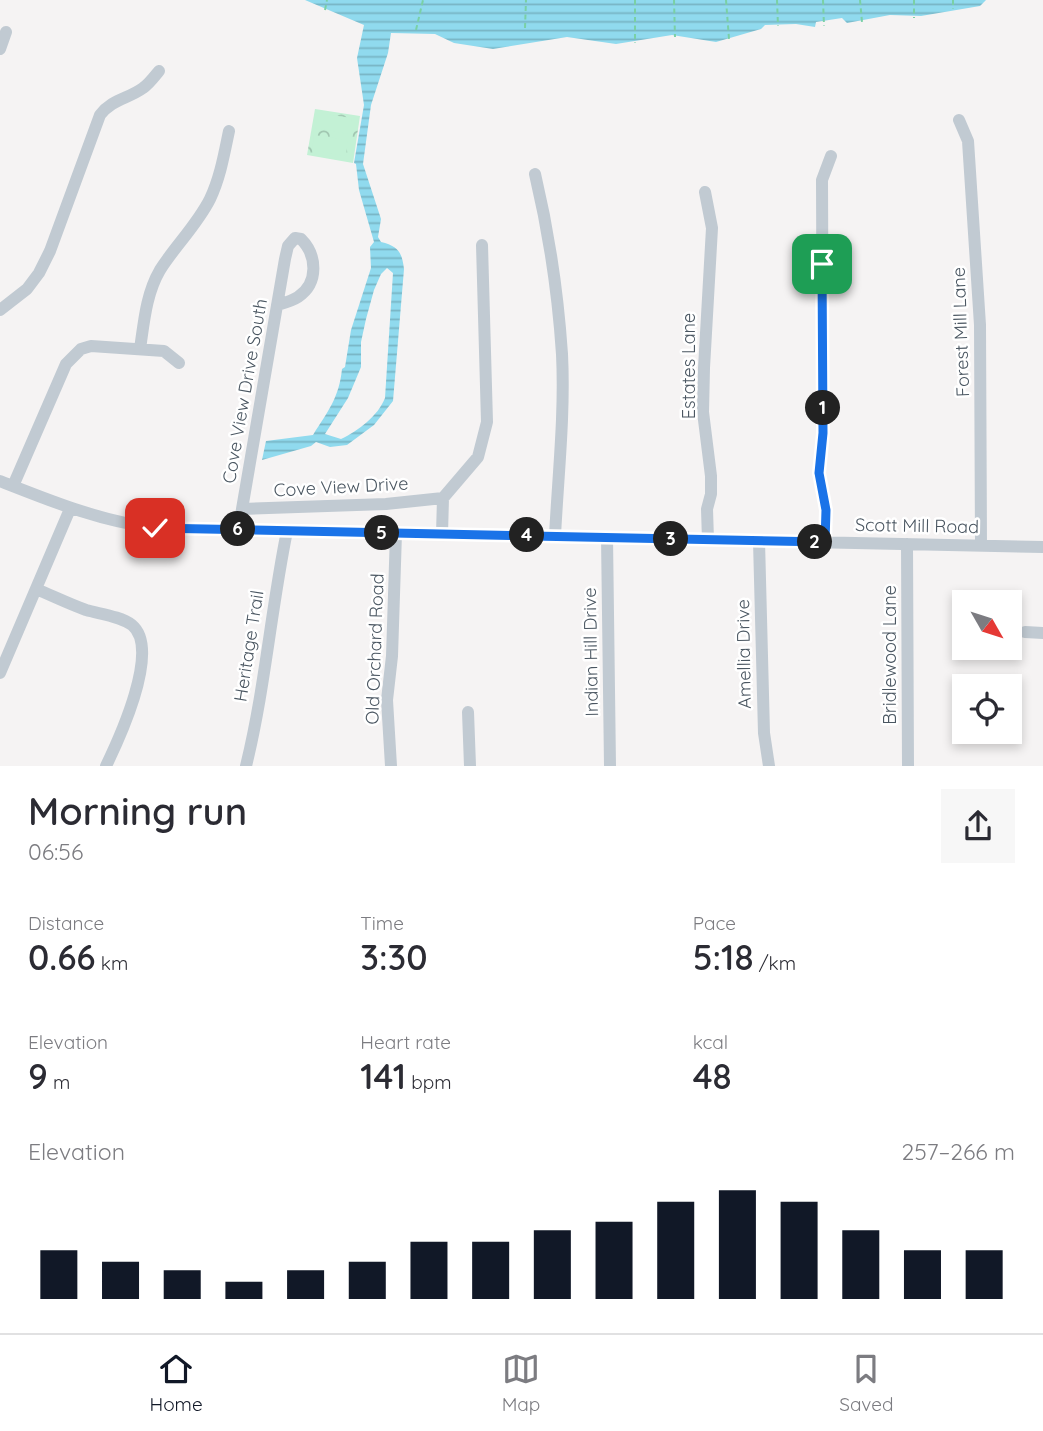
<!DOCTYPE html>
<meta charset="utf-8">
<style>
:root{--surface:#fff;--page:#f7f7f7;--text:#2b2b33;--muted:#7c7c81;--line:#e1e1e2;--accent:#111827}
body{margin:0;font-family:Quicksand,sans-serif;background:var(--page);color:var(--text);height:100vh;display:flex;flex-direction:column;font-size:26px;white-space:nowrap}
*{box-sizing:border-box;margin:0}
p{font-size:23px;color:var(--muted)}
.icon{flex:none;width:38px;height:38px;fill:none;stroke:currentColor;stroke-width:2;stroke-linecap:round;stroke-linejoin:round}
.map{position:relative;height:766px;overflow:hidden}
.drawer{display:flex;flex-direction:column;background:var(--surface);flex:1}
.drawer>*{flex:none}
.needle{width:46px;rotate:129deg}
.controls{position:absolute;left:952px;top:590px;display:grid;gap:14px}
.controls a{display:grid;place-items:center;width:70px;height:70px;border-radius:0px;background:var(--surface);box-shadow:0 4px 10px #0003;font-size:35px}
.pin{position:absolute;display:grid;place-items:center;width:60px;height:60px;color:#fff;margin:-30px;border-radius:14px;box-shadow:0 4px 10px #0006}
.km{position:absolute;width:35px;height:35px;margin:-18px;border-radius:50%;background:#222;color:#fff;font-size:19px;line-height:35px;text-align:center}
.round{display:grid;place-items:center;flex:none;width:74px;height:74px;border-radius:0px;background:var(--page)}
.headline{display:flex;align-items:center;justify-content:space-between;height:119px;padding:0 28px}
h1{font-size:38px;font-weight:600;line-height:52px}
.figures{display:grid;grid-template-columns:repeat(3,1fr);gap:10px;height:119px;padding:7px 28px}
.figures div{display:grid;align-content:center}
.figures b{font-size:35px;font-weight:600}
.figures small{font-size:19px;font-weight:400}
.figures p{font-size:19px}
.chart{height:196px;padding:14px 28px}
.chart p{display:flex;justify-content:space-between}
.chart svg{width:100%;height:126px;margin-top:7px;stroke:var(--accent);stroke-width:6}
.dock{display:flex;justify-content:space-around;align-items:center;height:98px;border-top:2px solid var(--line);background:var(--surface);font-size:19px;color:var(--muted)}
.dock a{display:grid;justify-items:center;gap:4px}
.dock .current{color:var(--accent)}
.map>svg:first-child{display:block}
</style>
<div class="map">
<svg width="1043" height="766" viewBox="0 0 1043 766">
<defs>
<pattern id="park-crowns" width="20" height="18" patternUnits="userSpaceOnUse" patternTransform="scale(1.75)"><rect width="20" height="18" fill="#c3f1d5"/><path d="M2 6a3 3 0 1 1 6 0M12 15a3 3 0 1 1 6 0" fill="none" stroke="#a0c6b0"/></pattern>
<pattern id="water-rules" width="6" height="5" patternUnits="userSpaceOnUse" patternTransform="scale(1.75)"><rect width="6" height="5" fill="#90daee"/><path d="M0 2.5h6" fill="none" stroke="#78b4c4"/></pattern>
</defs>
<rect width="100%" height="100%" fill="#f5f3f3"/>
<path fill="url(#park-crowns)" d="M315,109L360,116L353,163L307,155Z"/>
<path fill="#c3f1d5" d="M318,113L352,118L349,134L315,128Z
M314,135L348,140L346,156L312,150Z"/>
<path fill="url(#water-rules)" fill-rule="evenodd" d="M305,0H986L980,6L921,16L890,15L847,23L842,18L816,22L815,27L796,24L765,25L761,29L716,42L672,35L616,44L567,37L493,49L454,43L435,34L391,33L388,53L371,105L363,164L381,219L378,237L381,242C398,246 402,252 404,269L393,401L374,425L347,445L330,447L316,442L311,446L262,460L266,441L313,435C328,411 339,398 342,369L345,367L351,330L371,268L370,247L374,242L359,190L356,164L354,163L364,105L357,58L364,25ZM387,268L393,273L385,398C378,416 358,431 341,439L325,434L348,398L361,367V342L366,319L374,290L381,274Z"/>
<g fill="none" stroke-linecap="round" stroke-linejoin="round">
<path stroke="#7ad0a6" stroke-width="2" stroke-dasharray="5 3.5" stroke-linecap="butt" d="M635,0V43
M674,0L675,37
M726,0L729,39
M777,0L778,26
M823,0L824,26
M860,0L862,22
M914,0V18
M953,0V9
M325,10L327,0
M525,28L526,0
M416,30L423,0"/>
<path stroke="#c1cad2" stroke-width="12" d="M0,49L6,32
M959,120L968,141L980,325L981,545
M535,174C549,233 558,294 562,354C565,414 558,476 555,536
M705,192L712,228L704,368L703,412L711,476V494L707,509L708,540
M0,310L27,289L39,273L50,251L100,115C112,99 128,99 143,88C149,84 154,77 159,71
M140,349C144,322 146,294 160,270C175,246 197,225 210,199C220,178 224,155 229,131
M0,481C51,501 99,521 155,528L1043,547
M13,486L66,364L81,349L91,346L164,351L179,363
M242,509L386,504L443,498
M239,529L242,509L285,259L288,246L295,238L301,239C317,255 319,283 298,297C292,301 284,303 277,305
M442,534L443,498L478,457L487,422L482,245
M607,537L610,766
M759,541L764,733L769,766
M825,542L826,510L819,473L823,433L822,180L831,156
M907,544L908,766
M36,589C53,596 69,604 86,610C100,614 120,616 132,625C161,649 119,739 106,766
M1025,632L1043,633
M0,673L70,509
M468,712L470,766
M246,766C265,689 271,609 287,531
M391,766L387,700L392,656L396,533"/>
</g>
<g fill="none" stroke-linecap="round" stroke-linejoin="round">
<g stroke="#fff" stroke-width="14">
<path id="route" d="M155,528L825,542L826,510L819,473L823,433L822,264"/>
</g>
<use href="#route" stroke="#1a73e8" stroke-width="9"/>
</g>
<g text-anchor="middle" stroke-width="5" stroke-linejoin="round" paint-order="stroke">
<g font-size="18" fill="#4a5661" stroke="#fff">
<text transform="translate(961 332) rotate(-92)" y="6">Forest Mill Lane</text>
<text transform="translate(689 366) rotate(-90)" y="6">Estates Lane</text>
<text transform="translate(245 391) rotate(-80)" y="6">Cove View Drive South</text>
<text transform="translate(341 487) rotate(-3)" y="6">Cove View Drive</text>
<text transform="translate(917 526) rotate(1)" y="6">Scott Mill Road</text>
<text transform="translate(249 646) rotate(-81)" y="6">Heritage Trail</text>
<text transform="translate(375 649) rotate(-88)" y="6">Old Orchard Road</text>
<text transform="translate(591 652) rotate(-91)" y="6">Indian Hill Drive</text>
<text transform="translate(744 654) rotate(-91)" y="6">Amellia Drive</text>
<text transform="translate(890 655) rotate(-90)" y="6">Bridlewood Lane</text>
</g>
</g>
</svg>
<div class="controls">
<a><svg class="needle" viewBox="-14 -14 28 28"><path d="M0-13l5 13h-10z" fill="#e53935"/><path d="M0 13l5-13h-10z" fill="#7c7c81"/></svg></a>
<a><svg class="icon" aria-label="locate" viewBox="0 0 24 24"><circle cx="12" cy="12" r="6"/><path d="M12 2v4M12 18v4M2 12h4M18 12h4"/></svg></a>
</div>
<div class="pin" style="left:822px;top:264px;background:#1e9e55"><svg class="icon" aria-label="arrive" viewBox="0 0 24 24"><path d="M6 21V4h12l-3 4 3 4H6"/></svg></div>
<div class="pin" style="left:155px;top:528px;background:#d93025"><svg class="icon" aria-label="check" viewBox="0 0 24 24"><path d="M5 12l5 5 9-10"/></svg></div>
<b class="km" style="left:823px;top:408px">1</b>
<b class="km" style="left:815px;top:542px">2</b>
<b class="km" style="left:671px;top:539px">3</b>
<b class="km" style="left:527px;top:535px">4</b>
<b class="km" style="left:382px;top:533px">5</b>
<b class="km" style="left:238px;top:529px">6</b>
</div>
<section class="drawer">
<div class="headline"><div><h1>Morning run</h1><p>06:56</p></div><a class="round"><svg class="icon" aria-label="share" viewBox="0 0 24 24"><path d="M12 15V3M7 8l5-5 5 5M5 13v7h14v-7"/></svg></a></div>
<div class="figures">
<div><p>Distance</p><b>0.66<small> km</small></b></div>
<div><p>Time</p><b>3:30</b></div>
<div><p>Pace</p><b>5:18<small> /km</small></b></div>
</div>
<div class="figures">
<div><p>Elevation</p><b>9<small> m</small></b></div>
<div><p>Heart rate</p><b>141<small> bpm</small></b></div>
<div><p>kcal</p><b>48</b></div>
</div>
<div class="chart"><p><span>Elevation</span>257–266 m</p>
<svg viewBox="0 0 160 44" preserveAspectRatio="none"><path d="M5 44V27M15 44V31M25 44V34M35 44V38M45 44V34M55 44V31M65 44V24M75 44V24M85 44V20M95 44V17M105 44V10M115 44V6M125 44V10M135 44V20M145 44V27M155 44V27"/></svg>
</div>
</section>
<nav class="dock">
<a class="current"><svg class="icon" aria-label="home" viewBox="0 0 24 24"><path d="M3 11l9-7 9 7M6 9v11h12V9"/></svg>Home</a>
<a><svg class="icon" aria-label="map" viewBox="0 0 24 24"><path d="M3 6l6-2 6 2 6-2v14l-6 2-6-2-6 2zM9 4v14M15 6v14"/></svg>Map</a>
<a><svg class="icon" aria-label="saved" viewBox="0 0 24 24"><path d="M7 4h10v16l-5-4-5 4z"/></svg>Saved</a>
</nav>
